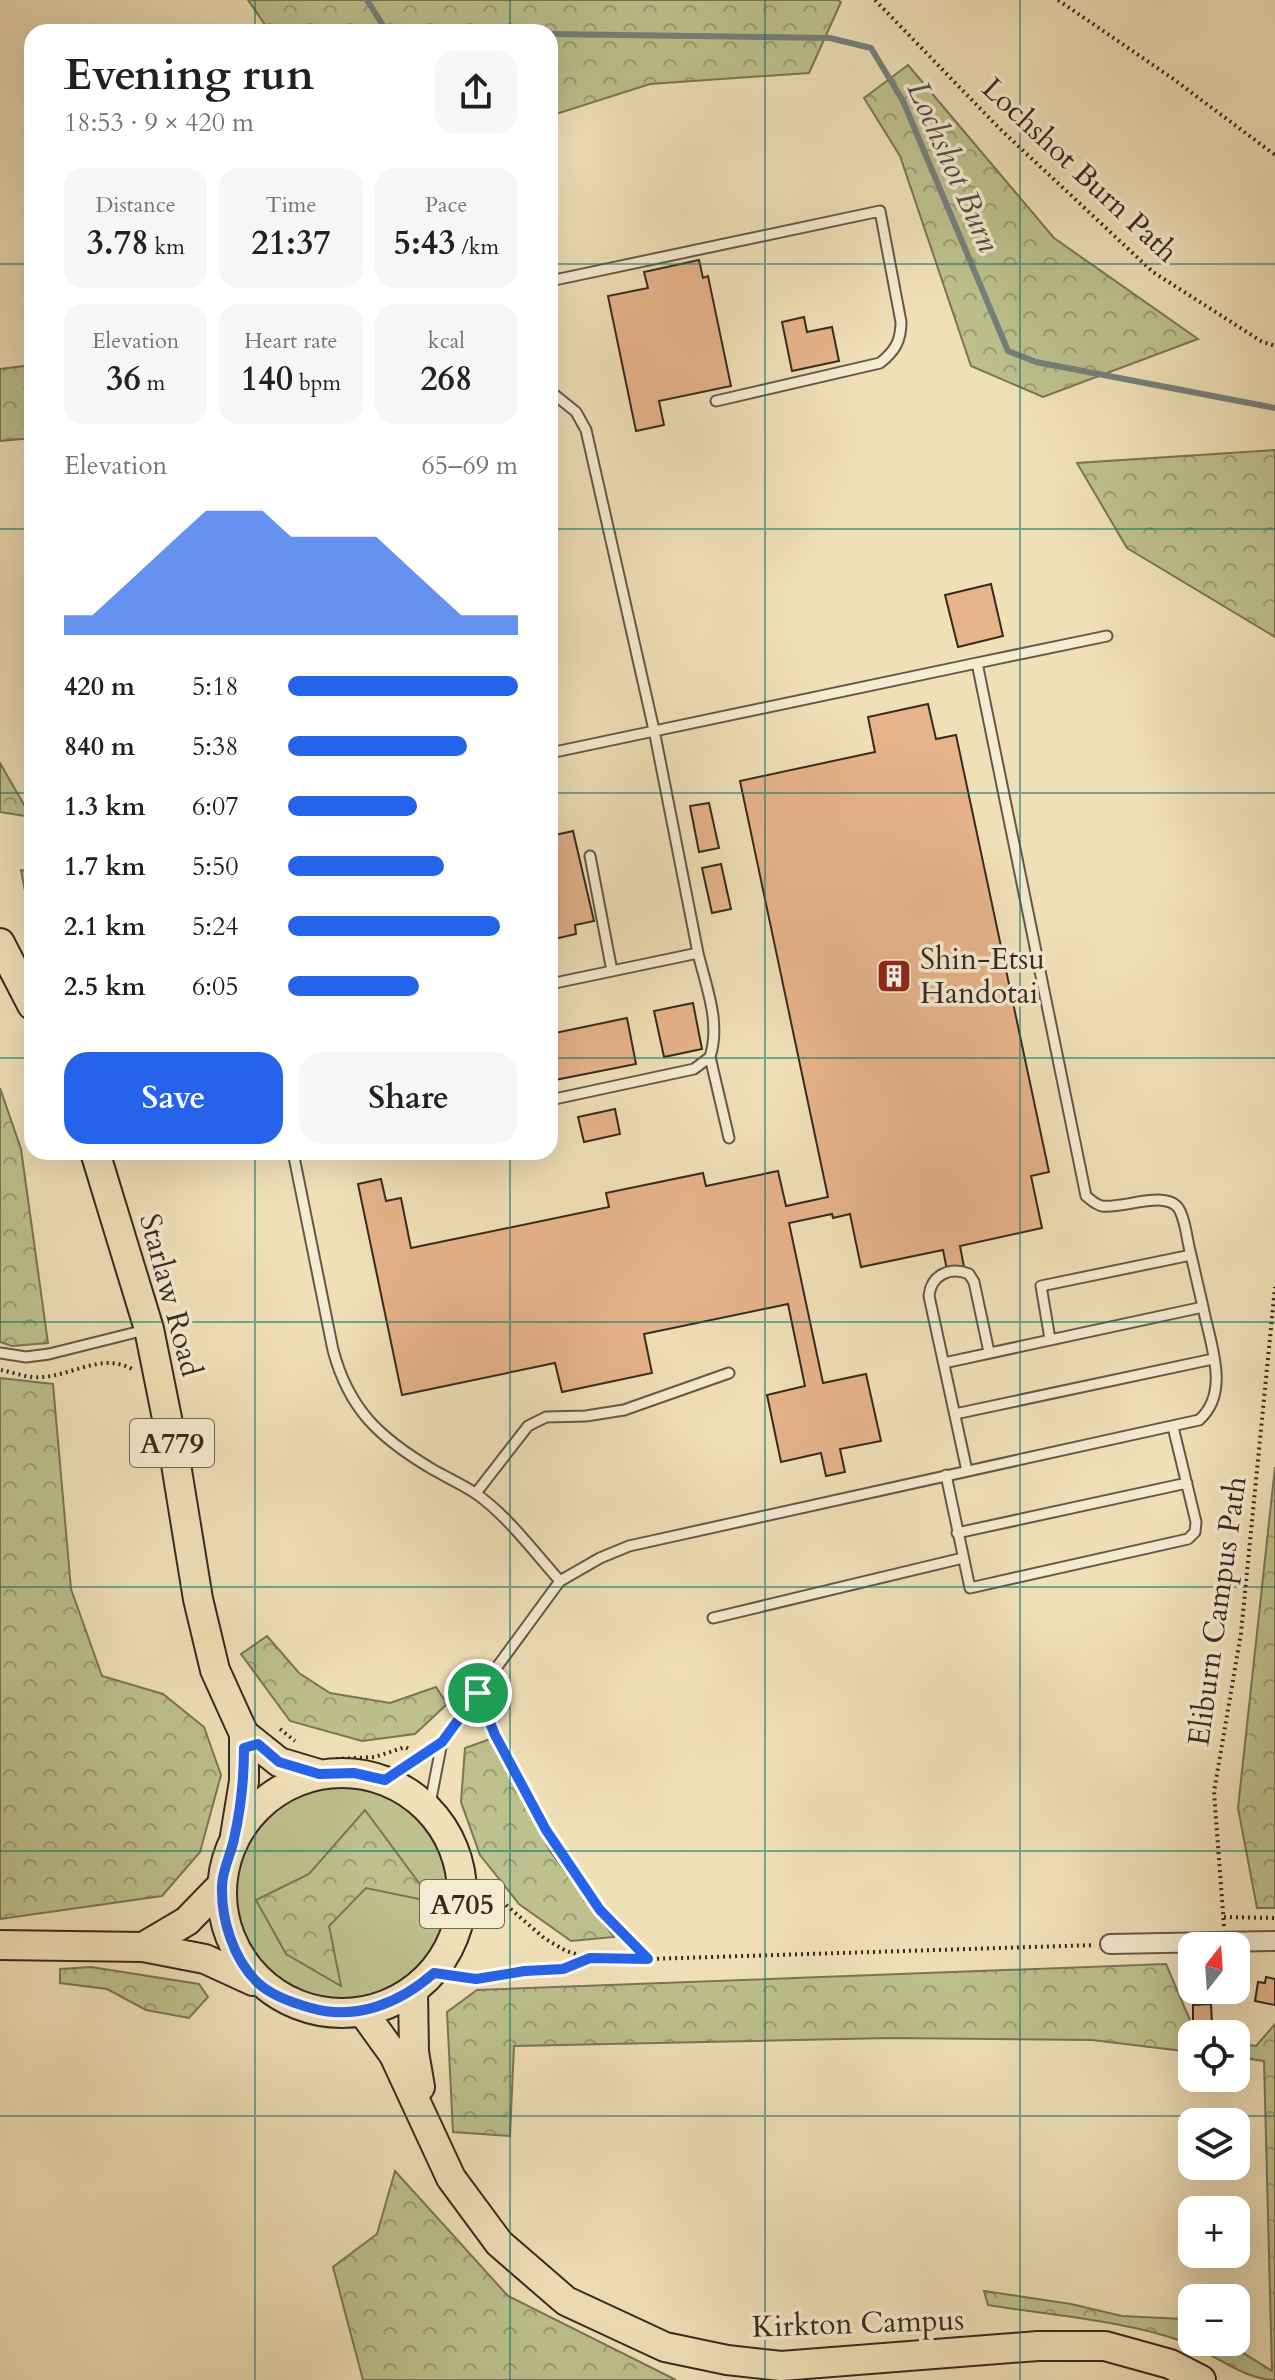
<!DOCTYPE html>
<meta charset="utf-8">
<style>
:root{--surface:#fff;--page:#f6f6f6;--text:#202124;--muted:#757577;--accent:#2563eb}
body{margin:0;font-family:Cardo,serif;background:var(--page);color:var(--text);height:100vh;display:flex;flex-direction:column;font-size:30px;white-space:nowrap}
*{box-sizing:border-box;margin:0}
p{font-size:26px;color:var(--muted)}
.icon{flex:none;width:44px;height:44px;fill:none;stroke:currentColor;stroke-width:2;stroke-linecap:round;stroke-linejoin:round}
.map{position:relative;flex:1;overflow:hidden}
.side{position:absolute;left:24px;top:24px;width:534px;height:1136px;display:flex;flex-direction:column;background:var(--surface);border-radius:24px;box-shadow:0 8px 32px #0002}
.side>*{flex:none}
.needle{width:52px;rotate:17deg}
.controls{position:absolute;left:1178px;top:1932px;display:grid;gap:16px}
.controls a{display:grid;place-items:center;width:72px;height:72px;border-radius:16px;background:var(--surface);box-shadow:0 8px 32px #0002;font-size:40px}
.pin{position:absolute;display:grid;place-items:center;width:68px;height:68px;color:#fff;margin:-34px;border:4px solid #fff;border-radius:50%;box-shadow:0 2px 8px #0007}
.round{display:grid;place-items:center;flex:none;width:84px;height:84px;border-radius:24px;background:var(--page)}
.head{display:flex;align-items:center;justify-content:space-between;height:136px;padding:0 40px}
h1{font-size:44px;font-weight:600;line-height:60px}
.metrics{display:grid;grid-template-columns:repeat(3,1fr);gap:12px;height:136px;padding:8px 40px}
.metrics div{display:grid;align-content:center;border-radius:20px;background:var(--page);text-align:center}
.metrics b{font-size:34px;font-weight:600}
.metrics small{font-size:22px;font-weight:400}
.metrics p{font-size:22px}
.chart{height:224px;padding:16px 40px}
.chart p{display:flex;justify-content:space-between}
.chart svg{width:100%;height:144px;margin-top:8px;fill:var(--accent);opacity:.7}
.primary-button{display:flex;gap:16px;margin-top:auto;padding:16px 40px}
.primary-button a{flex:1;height:92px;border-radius:24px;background:var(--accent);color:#fff;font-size:32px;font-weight:600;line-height:92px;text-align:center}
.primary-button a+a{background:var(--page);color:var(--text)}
ul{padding:0 40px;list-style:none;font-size:26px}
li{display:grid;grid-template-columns:128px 96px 1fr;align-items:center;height:60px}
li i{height:20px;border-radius:10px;background:var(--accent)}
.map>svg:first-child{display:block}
</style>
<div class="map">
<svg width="1275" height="2380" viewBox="0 0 1275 2380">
<defs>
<pattern id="forest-crowns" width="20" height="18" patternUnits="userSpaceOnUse" patternTransform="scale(2)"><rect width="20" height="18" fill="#bdc18d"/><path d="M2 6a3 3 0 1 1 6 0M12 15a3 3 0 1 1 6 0" fill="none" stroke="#9b9d73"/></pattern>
</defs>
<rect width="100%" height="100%" fill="#f0e0b8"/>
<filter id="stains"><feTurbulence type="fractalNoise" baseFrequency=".0025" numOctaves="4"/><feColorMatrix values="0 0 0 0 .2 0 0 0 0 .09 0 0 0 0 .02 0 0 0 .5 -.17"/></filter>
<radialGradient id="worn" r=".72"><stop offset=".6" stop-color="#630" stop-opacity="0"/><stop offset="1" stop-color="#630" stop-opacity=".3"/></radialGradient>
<path fill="#bdc18d" stroke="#7a7557" stroke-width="2" d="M235 1894a108 108 0 1 1 216 0a108 108 0 1 1-216 0Z"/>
<path fill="url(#forest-crowns)" stroke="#7a7557" stroke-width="2" d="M248,0H838L841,2L809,73L650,84L550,116V32H270Z
M908,65L1054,238L1198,339L1043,397L971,366L900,156L864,98Z
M32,365V438L0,441V369Z
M1275,450V637L1127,548L1077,463Z
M0,763L31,817L0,812Z
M21,870L32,872V930V929Z
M0,1088L21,1149L48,1343L12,1346L0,1342Z
M0,1378L53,1384L71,1589L102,1676L163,1694L204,1727L221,1775L200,1852L162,1896L0,1919Z
M1275,1467V1908H1257L1238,1808Z
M267,1636L299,1673L330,1693L390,1703L436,1687L447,1704L415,1734L362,1741L290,1721L241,1654Z
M493,1738L550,1851L614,1937L571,1941L519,1904L480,1855L461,1802L465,1748Z
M365,1810L433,1902L366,1888L329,1926L341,1986L286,1954L256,1900L309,1874Z
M1166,1964L1196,2034H1192V2052L1092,2040L890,2038L514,2046L510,2136L453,2132L447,2012L477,1990Z
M91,1967L199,1984L208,1997L189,2018L146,2010L107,1989L60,1983V1969Z
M1275,2024V2380C1244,2380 1213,2353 1184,2342C1128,2321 1048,2315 988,2305L984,2291L1071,2304L1122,2316L1183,2319L1192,2324V2342H1226L1272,2371L1264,2061L1236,2057V2043L1256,2046Z
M395,2171L508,2296L676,2380H363L333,2267L377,2234Z"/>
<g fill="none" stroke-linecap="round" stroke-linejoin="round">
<path stroke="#75817c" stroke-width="6" d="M367,0L387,32H389
M550,34L830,38L871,48L903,101L1008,351L1036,362L1275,408"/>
</g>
<path fill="#e7b38b" stroke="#382921" stroke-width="2" d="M699,260L703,278L708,276L731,386L659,401L664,425L636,431L608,296L648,288L644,272Z
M804,317L807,332L832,327L839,361L792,371L782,322Z
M991,584L1003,636L958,647L945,595Z
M928,704L936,739L956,735L1049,1172L1031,1176L1042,1228L960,1246L964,1267L947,1270L943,1250L861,1267L850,1214L833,1218L832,1214L789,1223L823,1383L866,1374L881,1441L840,1449L845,1472L826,1476L821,1453L781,1462L767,1395L805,1386L788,1304L644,1334L652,1373L562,1392L555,1363L402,1395L358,1184L381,1179L386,1201L401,1198L411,1248L609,1207L606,1193L703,1173L706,1186L778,1171L786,1206L828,1197L740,781L875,752L868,717Z
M709,803L719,848L699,852L690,806Z
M553,826L555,835L573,831L594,921L575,925L576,934L550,940V827Z
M721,864L731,909L712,913L702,868Z
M693,1003L702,1049L664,1057L654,1011Z
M627,1018L636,1064L550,1081V1034Z
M615,1109L620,1134L584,1142L578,1117Z
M1236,1964H1240V1991L1216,1992L1236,1990Z
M1266,1977L1275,1979V2005L1255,2001L1258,1982L1265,1983Z
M1211,2004L1212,2023L1193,2024V2005Z"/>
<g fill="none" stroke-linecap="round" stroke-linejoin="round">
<g stroke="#665747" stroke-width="13">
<path id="lane" d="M550,281L880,211L901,322C901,341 895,351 880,363L716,401
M550,391L576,412L586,430L654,730L698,953
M1107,636L977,663L1086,1196C1091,1200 1096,1205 1102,1206C1124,1209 1170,1188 1180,1211C1186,1223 1187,1241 1191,1255
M550,753L977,663
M590,856L612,971
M550,984L698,953C706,987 721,1022 710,1057
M550,1100L694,1069L710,1057L729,1138
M293,1152L333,1350C349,1410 380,1438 432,1469C446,1477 461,1484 475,1493C507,1515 534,1552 560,1581L600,1558L629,1546L1199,1420C1231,1392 1210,1344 1203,1307L944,1363
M1050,1339L1041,1286L1191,1255L1203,1307
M0,1353L26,1357L49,1354L145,1330
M955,1414L1213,1359
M967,1471L929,1296C931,1275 950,1266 969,1274L974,1282L989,1352
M946,1475L970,1588L1188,1539L1195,1532L1196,1522L1173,1427
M476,1493L528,1426L546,1417L586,1416L624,1410L729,1373
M957,1533L1187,1483
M713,1618L963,1558
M442,1742L560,1581
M385,1780L442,1742L429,1809"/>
</g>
<g stroke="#665747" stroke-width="22">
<path id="street" d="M1110,1944L1275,1941"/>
</g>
<g stroke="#382921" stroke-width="32">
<path id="primary" d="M0,943L32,1005
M95,1152L149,1329L175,1458L198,1599L215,1670L244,1734L279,1762L319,1774
M222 1893a120 120 0 1 1 240 0a120 120 0 1 1-240 0Z
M235,1836L244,1781V1734
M0,1945L143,1947L205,1959L253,1981
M143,1947L187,1921L222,1885
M413,1992L414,2052L420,2087
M363,2012L394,2055L451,2178L499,2243L566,2301L665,2347L727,2360L781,2366L1038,2346H1105L1170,2364L1201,2380"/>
</g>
<path stroke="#382921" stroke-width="4" stroke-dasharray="2 4" stroke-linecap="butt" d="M875,0L999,128L1153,272L1261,341L1275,346
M1058,0L1172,78L1275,155
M1,1370C11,1372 22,1376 33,1377C67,1380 99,1351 132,1369
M484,1708L495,1735L546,1830L600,1910L648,1959
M280,1729L295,1741
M336,1759L375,1757L405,1747L409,1749
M463,1885L498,1898L544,1938L566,1951L589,1958L648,1959L1095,1945
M1224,1917L1275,1918
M1224,1926L1214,1792L1241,1633L1275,1287
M434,1973L476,1979L525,1971L563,1969L588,1959"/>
<use href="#lane" stroke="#f5ebd1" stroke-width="9"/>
<use href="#street" stroke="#f5ebd1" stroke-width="18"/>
<use href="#primary" stroke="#f0e0b8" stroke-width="28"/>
</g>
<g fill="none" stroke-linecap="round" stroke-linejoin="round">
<g stroke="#fff" stroke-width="16">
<path id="route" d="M478,1693L495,1735L546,1830L600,1910L648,1959L590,1958L563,1969L525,1971L476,1979L434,1973C400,2003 356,2021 311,2008C293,2003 270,1995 257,1982C233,1958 221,1919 222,1886C222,1871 231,1854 234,1839C241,1808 244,1778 244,1748L258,1744L279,1762L319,1774L354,1773L385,1780L442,1742Z"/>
</g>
<use href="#route" stroke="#2563eb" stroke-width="10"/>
</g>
<path fill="none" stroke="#0f766e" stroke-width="2" stroke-opacity="0.55" d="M255,0V32M510,0V32M765,0V2380M1020,0V2380M0,264H32M550,264H1275M0,529H32M550,529H1275M0,793H32M550,793H1275M0,1058H32M550,1058H1275M255,1152V2380M510,1152V2380M0,1322H1275M0,1587H1275M0,1851H1275M0,2116H1275"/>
<defs>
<g id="building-square" transform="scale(1.8)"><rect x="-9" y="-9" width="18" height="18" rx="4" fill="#8f2418" stroke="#f5ebd1"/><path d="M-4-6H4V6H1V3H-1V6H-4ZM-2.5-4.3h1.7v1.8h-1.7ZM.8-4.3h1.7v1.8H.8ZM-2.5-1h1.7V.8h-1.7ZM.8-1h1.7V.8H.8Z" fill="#fff"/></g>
</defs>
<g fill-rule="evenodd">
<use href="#building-square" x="894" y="976"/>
</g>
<g text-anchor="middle" stroke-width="7" stroke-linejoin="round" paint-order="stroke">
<g fill="#f5ebd1" stroke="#716356" stroke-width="2">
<rect x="130" y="1419" width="84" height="48" rx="6"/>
<rect x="420" y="1880" width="84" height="48" rx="6"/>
</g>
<g font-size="28" font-weight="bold" fill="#382921">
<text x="172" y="1453">A779</text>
<text x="462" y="1914">A705</text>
</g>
<g font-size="30" fill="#382921" stroke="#f5ebd1">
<text transform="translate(1080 170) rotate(43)" y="10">Lochshot Burn Path</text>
<text transform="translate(171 1295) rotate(75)" y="10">Starlaw Road</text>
<text transform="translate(1217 1611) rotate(-82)" y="10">Eliburn Campus Path</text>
<text transform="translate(858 2323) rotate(-2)" y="10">Kirkton Campus</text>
</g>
<g font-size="30" fill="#382921" stroke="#f5ebd1" text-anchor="start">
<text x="920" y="969">Shin-Etsu<tspan x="920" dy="34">Handotai</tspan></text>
</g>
<g font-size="32" font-style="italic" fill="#514e47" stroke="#f5ebd1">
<text transform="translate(954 166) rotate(66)" y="11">Lochshot Burn</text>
</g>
</g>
<rect width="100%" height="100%" filter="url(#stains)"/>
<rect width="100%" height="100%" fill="url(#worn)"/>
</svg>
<div class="controls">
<a><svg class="needle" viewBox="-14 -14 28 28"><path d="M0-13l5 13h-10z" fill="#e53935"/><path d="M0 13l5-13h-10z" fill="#757577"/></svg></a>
<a><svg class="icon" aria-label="locate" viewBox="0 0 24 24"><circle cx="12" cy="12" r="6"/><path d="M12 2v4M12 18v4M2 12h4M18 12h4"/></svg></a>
<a><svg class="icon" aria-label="layers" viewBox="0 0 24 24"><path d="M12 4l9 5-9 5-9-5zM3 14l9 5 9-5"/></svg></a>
<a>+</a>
<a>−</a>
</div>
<div class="pin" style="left:478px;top:1693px;background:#1e9e55"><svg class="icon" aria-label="arrive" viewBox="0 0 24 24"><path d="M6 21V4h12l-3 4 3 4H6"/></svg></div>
<section class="side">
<div class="head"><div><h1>Evening run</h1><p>18:53 · 9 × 420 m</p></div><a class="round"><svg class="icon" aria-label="share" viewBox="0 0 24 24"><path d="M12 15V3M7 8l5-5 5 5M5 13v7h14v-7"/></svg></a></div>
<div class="metrics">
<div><p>Distance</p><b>3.78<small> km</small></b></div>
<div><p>Time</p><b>21:37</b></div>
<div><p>Pace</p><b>5:43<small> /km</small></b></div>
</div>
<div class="metrics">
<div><p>Elevation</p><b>36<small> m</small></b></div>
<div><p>Heart rate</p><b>140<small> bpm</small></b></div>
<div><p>kcal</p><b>268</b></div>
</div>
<div class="chart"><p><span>Elevation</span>65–69 m</p>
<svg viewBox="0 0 160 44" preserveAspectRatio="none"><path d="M0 44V38L10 38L20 30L30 22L40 14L50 6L60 6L70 6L80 14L90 14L100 14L110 14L120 22L130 30L140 38L150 38L160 38V44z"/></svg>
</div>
<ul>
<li><b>420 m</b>5:18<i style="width:100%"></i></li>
<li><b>840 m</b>5:38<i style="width:78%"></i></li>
<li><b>1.3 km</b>6:07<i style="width:56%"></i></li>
<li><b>1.7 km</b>5:50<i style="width:68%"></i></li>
<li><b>2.1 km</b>5:24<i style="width:92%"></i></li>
<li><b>2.5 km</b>6:05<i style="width:57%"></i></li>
</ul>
<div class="primary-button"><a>Save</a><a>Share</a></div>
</section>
</div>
